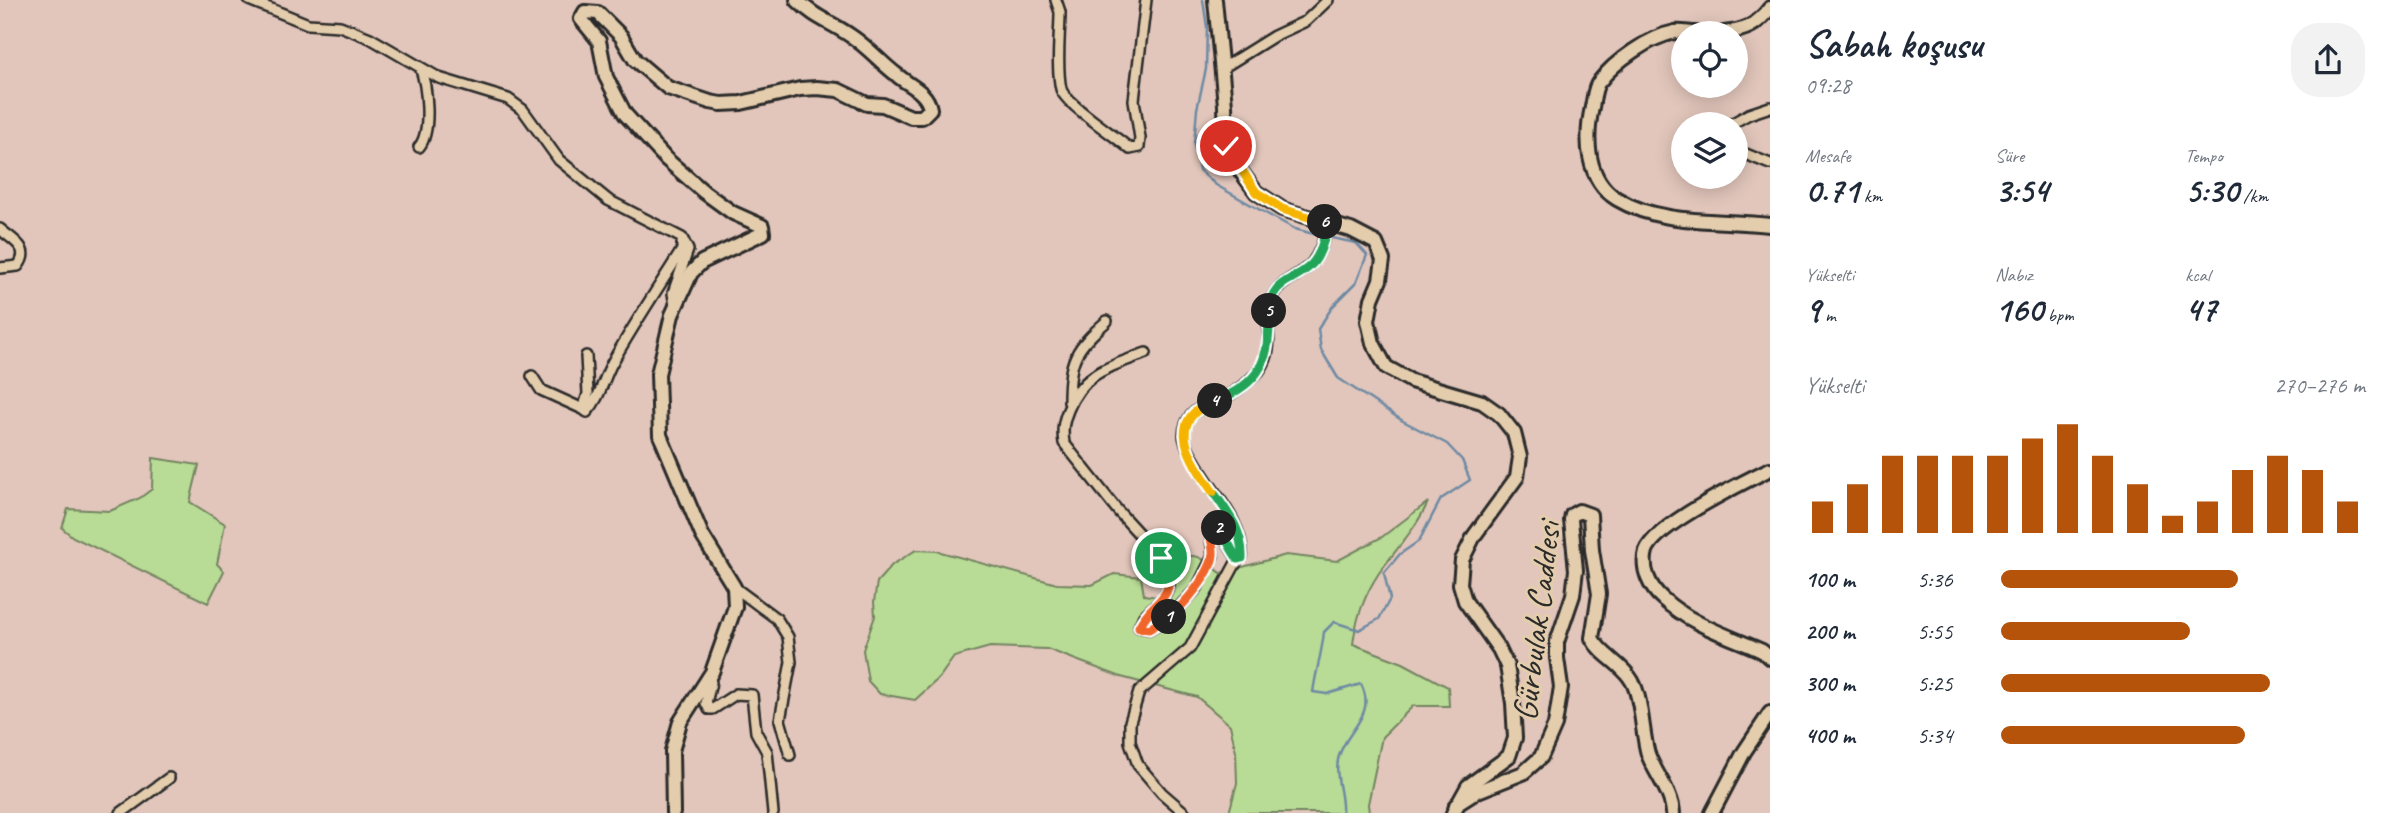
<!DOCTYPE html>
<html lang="tr">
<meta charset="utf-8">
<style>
:root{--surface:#fff;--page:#f2f2f3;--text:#1f2937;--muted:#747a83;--accent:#b45309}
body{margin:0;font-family:Caveat,sans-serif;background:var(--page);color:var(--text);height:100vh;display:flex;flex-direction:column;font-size:26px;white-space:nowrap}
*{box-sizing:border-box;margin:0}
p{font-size:23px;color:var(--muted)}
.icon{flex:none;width:38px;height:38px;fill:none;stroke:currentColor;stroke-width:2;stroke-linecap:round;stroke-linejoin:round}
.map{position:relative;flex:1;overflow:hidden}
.side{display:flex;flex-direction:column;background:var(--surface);width:630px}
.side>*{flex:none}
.controls{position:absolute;left:1671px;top:21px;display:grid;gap:14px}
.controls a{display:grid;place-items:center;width:77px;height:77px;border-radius:50%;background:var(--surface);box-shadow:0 4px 18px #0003;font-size:35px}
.pin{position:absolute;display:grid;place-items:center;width:60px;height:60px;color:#fff;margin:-30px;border:4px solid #fff;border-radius:50%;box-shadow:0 2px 7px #0007}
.km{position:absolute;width:35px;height:35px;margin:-18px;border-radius:50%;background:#222;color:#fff;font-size:19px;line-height:35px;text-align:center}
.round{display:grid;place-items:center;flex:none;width:74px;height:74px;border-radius:28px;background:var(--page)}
.overview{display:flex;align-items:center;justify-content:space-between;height:119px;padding:0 35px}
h1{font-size:38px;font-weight:800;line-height:52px}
.figures{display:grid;grid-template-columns:repeat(3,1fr);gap:10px;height:119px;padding:7px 35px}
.figures div{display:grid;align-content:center}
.figures b{font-size:35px;font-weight:800}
.figures small{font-size:19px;font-weight:400}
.figures p{font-size:19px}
.chart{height:196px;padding:14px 35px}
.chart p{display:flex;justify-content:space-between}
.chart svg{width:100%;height:126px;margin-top:7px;stroke:var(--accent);stroke-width:6}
ul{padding:0 35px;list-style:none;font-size:23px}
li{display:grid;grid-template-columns:112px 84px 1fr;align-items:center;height:52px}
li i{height:18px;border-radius:9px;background:var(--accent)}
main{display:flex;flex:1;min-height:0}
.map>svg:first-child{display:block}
</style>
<main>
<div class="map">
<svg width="1770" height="813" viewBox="0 0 1770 813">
<rect width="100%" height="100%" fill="#e2c6bb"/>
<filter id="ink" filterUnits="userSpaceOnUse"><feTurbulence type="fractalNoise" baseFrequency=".0143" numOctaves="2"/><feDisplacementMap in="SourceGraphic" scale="14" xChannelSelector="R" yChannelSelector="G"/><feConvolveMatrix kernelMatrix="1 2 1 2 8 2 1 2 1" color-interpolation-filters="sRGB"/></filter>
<g filter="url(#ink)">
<path fill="#b8db95" stroke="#728360" stroke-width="2" d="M153,458L199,465L190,502L225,524L217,564L224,571L208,603L73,537L62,528L68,509L110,511L140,498L152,489Z
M1428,502C1416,529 1396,549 1379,573C1365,594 1356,619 1353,644L1403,663L1448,687L1449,706H1413L1382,737L1368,804L1369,813H1229L1237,783L1236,752L1230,725L1197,697L1121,677L1047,649L990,647L954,657L939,678L915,700L880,694L868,681L863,650L875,616L874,602L877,582L892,565L916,550L937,551L1057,584L1092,585L1114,574L1141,577L1144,595L1158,597L1174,579L1181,559C1198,550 1207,563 1221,573L1286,555L1337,561L1382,537Z"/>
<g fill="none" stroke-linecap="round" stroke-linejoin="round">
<path stroke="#6e8aa4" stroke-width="2.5" d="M1203,0L1207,27L1206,69L1197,109L1194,144L1199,170L1216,185L1269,215L1295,229L1321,236
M1327,237L1356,243L1367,255L1356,283L1333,306L1318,329L1321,350L1338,378L1403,421L1447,444L1462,460L1470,480L1441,499L1419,541L1400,554L1384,573L1390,599L1379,619L1359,630L1334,622L1324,632C1322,652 1316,671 1313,692L1327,694L1361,684C1376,714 1350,727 1340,753C1332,772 1344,794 1342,813"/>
<g stroke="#2b2b2b" stroke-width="14">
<path id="minor" d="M249,0L308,24L340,26L370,38L439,78L508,99L523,110L559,160L608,200L682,238L688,250L673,293L675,306
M1056,0L1060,12C1060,34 1056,67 1061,89C1065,104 1116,136 1130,149L1139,147L1140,138L1134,100L1146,0
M1221,69L1274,36L1306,21L1328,0
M1731,124L1749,114L1770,107
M419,147C432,132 427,85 420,67
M1736,150L1770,164
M0,229C12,240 32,248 18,266L0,268
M1146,353C1110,367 1084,371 1068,410C1063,422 1062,430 1064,443L1118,511L1161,558L1168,572L1169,586L1164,597L1144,616L1139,627L1149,629L1171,616L1197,588L1213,556L1210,527L1219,528C1227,538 1230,549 1238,559
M586,356L588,394L583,409L587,412C600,398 603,380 612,363C634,324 658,288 682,250V243
M532,376L541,390L583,409
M1069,402C1069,359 1075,349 1107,321
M734,587L777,619L788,637L791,662L780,720L790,755
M710,678L711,683L706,703L709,709H713L736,694L752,695L756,732L767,752L773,813
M121,813L169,778
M1185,813L1162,793L1138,765L1130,742V722L1139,692L1190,648L1238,559L1242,557C1244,519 1207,488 1191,454C1188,448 1184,442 1184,435C1185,410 1205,406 1223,398C1234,393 1246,384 1254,376C1281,352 1260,321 1273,296C1281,279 1302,276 1313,262C1322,250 1324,237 1328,223"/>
</g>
<g stroke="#2b2b2b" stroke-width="18">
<path id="tertiary" d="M1696,33C1690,33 1681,31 1675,32C1649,37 1615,61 1599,82C1594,88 1594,99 1592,107C1585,139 1586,180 1617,199C1662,226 1720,219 1770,225
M1724,33C1746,30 1756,26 1770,8
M1770,469C1744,482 1655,525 1646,551C1641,569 1650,588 1663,599C1690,624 1729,636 1762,651L1770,658
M1456,805L1478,791L1523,773L1541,757L1555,725L1561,687L1557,658V642L1573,595L1576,570L1571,520L1572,515L1579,511L1590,515L1592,550L1599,594L1592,638C1601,656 1622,663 1632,681C1642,698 1642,734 1648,754C1655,774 1672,792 1673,813
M673,813L672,751L680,722L712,672L735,607L734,587L702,535L660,435L658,374L672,315L691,273L702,262L763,233L762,226L733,213L704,192L666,159L625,114L606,77L599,41L581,19L585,12L598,13L621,36L635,60L668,88L710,102L721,104L741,103L800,89L817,88L838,90L867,104L883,105L911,117H922L930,109C927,91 909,86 897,75C881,63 868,47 851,36C831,22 815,18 797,0
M1712,813L1744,752L1770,713"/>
</g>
<g stroke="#2b2b2b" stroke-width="18">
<path id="secondary" d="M1215,0L1225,105L1226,146L1239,169L1256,192L1282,209L1351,230L1376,243L1383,260L1380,280L1372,299L1368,321L1373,343L1386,367L1411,381L1482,402L1499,414L1514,433L1520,457L1517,477L1474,536L1462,560L1460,584L1465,601L1499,649L1507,666L1513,703L1515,738L1509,756L1468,786L1453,813"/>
</g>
<use href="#minor" stroke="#e4cdad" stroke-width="9"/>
<use href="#tertiary" stroke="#e4cdad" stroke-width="12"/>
<use href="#secondary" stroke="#e4cdad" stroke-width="12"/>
</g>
</g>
<g fill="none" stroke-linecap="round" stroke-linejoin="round" filter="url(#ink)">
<g stroke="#fff" stroke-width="14">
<path id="split-1" d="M1161,558C1181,602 1154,595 1139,627L1149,629L1169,617"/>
</g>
<g stroke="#fff" stroke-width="14">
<path id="split-2" d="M1169,617C1184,605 1211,574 1213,555C1214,545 1209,537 1210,527L1215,526L1219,528"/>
</g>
<g stroke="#fff" stroke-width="14">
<path id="split-3" d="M1213,492C1228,513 1243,531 1242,558L1238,559C1230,549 1227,538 1219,528"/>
</g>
<g stroke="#fff" stroke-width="14">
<path id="split-4" d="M1213,492C1190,459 1163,420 1215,401"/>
</g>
<g stroke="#fff" stroke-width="14">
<path id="split-5" d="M1215,401C1263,383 1270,358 1269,311"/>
</g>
<g stroke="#fff" stroke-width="14">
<path id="split-6" d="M1269,311C1272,278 1294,283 1312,264C1322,253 1324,237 1328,223L1325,222"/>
</g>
<g stroke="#fff" stroke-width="14">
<path id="split-7" d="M1226,146L1256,192L1282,209L1325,222"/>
</g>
<use href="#split-1" stroke="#f0652b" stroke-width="9"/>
<use href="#split-2" stroke="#f0652b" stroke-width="9"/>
<use href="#split-3" stroke="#22a559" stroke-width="9"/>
<use href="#split-4" stroke="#f5b400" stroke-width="9"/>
<use href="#split-5" stroke="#22a559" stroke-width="9"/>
<use href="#split-6" stroke="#22a559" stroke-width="9"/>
<use href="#split-7" stroke="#f5b400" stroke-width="9"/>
</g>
<g text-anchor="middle" stroke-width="6" stroke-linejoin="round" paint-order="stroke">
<g font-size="35" fill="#2b2b2b" stroke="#e4cdad">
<text transform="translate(1536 621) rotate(-83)" y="12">Gürbulak Caddesi</text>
</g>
</g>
</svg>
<div class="controls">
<a><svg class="icon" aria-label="locate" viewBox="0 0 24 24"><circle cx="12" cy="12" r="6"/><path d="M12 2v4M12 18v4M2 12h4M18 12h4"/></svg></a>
<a><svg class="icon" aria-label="layers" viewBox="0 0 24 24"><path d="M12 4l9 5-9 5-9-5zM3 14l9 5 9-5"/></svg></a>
</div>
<div class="pin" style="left:1161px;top:558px;background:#1e9e55"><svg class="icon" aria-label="arrive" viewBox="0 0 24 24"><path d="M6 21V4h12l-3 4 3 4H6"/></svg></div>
<div class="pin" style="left:1226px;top:146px;background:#d93025"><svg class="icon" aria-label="check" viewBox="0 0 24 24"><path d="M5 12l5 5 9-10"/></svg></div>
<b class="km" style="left:1169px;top:617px">1</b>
<b class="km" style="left:1219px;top:528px">2</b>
<b class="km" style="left:1215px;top:401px">4</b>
<b class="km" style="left:1269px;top:311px">5</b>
<b class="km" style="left:1325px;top:222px">6</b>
</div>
<section class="side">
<div class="overview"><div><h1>Sabah koşusu</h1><p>09:28</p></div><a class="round"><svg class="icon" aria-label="share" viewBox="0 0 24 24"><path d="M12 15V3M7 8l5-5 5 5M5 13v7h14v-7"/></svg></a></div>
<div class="figures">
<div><p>Mesafe</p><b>0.71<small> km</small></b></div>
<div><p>Süre</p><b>3:54</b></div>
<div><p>Tempo</p><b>5:30<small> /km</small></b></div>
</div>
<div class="figures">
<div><p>Yükselti</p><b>9<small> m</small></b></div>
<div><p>Nabız</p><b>160<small> bpm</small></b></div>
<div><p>kcal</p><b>47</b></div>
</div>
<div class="chart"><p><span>Yükselti</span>270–276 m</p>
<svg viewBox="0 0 160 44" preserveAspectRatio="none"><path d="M5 44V33M15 44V27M25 44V17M35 44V17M45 44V17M55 44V17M65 44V11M75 44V6M85 44V17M95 44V27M105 44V38M115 44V33M125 44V22M135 44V17M145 44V22M155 44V33"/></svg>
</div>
<ul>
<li><b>100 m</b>5:36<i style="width:65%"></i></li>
<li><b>200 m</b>5:55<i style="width:52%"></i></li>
<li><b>300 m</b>5:25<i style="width:74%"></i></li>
<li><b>400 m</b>5:34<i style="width:67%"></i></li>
</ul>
</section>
</main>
